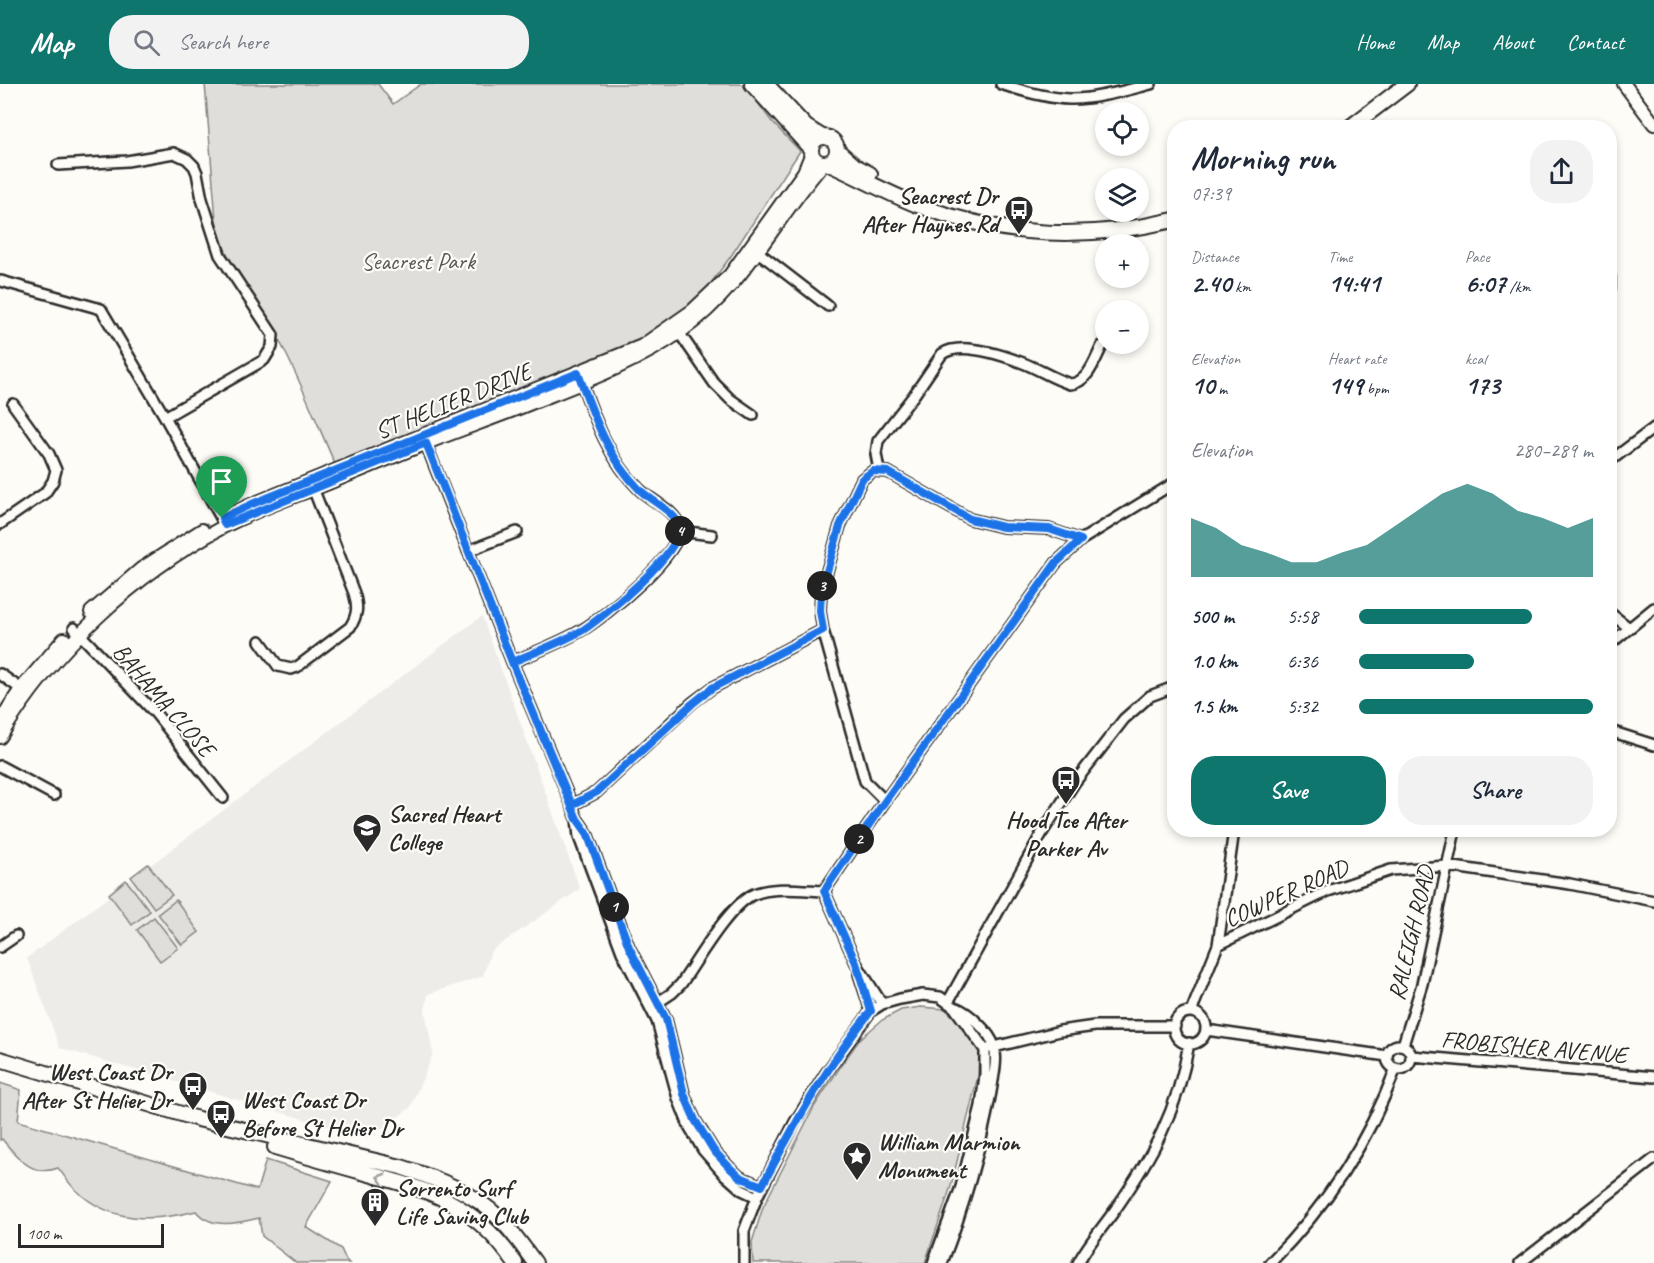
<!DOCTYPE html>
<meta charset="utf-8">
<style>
:root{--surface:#fff;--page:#f2f2f3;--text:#1f2937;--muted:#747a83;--accent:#0f766e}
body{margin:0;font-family:Caveat,sans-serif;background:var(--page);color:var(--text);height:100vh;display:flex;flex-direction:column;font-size:22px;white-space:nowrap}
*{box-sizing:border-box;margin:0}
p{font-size:20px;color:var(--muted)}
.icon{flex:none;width:33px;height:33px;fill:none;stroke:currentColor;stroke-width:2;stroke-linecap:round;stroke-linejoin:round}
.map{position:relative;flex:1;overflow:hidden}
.drawer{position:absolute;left:1167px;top:36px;width:450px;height:717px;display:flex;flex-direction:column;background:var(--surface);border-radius:24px;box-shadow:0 3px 9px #0003}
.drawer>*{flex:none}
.buttons{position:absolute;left:1095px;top:18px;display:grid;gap:12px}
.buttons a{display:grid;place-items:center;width:54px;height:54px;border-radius:50%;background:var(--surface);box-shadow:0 3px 9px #0003;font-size:30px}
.scale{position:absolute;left:18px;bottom:15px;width:146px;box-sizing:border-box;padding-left:6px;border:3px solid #2b2b2b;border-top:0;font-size:16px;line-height:21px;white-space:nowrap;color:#2b2b2b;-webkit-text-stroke:4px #fdfcf7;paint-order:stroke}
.pin{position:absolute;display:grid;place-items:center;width:51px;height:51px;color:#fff;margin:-62px -26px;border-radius:50% 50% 50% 0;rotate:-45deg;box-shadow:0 0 6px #0007}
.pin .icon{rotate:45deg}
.km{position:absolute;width:30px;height:30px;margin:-15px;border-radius:50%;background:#222;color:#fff;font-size:16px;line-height:30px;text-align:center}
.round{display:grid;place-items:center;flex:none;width:63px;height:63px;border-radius:24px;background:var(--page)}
.overview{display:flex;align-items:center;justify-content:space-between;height:102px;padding:0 24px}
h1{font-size:33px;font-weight:700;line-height:45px}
.figures{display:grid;grid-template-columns:repeat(3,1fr);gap:9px;height:102px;padding:6px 24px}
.figures div{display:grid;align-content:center}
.figures b{font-size:26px;font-weight:700}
.figures small{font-size:16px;font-weight:400}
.figures p{font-size:16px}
.chart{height:168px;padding:12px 24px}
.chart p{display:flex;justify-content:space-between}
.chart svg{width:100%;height:108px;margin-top:6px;fill:var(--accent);opacity:.7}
.cta{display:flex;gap:12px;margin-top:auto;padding:12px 24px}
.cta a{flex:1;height:69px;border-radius:24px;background:var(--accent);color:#fff;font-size:24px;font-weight:700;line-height:69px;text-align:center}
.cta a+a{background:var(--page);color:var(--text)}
ul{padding:0 24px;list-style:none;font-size:20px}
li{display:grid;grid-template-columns:96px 72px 1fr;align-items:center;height:45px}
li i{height:15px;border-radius:8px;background:var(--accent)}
header{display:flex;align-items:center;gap:36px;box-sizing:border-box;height:84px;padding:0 30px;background:var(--accent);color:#fff}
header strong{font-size:28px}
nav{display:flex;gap:33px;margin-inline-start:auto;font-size:21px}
.search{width:420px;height:54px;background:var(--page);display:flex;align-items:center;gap:15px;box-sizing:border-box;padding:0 21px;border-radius:24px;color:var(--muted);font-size:22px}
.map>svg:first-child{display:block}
</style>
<header>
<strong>Map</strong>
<div class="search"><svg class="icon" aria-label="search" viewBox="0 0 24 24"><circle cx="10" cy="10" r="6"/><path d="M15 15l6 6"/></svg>Search here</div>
<nav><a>Home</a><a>Map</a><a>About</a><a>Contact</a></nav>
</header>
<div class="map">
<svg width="1654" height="1179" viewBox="0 0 1654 1179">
<rect width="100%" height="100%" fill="#fdfcf7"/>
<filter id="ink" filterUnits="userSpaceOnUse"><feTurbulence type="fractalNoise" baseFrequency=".0167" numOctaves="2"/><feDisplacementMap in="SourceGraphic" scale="12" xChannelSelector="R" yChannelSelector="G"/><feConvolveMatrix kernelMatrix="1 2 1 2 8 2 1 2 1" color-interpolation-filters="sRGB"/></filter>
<g filter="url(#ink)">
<path fill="#edece8" d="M482,532L580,805L491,867L483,892L428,910L425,927L433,970L410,1024L369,1054L60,964L27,874Z"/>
<path fill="#dfdeda" stroke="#858482" stroke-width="1.5" d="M205,0H378L393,20L421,0H744L772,38L800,67L731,172L702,211L663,245L601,276L335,380C317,340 301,297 280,258C259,217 224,182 216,136Z
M148,780L172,811L154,824L131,793Z
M126,796L150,827L132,841L109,810Z
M176,816L199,848L182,861L158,830Z
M154,833L178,864L160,877L137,846Z
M921,923L945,925L961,940L979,966L978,992L951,1102L925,1179H753L752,1158L763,1123L814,1023L842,980L860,955L882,936L901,926Z
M0,999L21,1006L18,1037L257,1106L266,1076L332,1097L306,1143L341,1165L346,1176L349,1179H296L262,1152L259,1134C239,1139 211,1146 196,1127C153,1138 110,1139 76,1106C69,1100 64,1091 58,1084C32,1094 17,1073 2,1055L0,1056Z"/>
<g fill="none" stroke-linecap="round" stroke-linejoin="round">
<g stroke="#2b2b2b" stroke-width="14">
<path id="minor" d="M1001,0C1022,7 1046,14 1069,15C1093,16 1127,6 1151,0
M58,81L127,77L174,69L187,75L194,82L197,89L202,115L220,171L273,251L272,263L264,276L165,333
M754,165L828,222
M1610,193V204
M1,197L101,225L165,333L225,441
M676,244L714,299L730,315L753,331
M424,355L512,578L572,721L577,735L579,753L622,868L657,937L678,1014L689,1042L703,1066L724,1090L742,1106L757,1113
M1610,377L1654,344
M879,386L876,370L878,357L914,311L942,270C961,257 1002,271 1023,279C1039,285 1053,295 1070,300C1088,299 1095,276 1102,262
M0,440L45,409L53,397L56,386L49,370L13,320
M680,447L712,451
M468,467L517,448
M1610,529L1628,543
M74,544L156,630L223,714
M823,546L865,697L885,717
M260,557L278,582L291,585L297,583L350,543C358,531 358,522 354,509L311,399
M1610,560L1654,524
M512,578C536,568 560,559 582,546C603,534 686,467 679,442C675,426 651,417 639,405C609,376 594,333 580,294
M0,590L24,607
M1610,647L1654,661
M0,682L54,711
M572,721L597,708L692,619L712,604L823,546L820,527L821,508L840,442L862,395L873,387L888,388L970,435L1003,443L1049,445L1081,456L1174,399
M578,736L587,749L629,863L666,935L684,1010L695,1036L714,1067L730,1084L740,1093L762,1102
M824,807L856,879L882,920
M1218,861L1328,807L1391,786L1447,782L1570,800L1654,817
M0,863L16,852
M859,890L871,927
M948,918L1042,749L1075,698L1124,635L1150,612L1174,603
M651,923L672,909L681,900C697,877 729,821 754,810C774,802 802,806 824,807L885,717L1056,479L1081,456
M1191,928L1218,861L1234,746
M1174 944a16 16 0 1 1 32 0a16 16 0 1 1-32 0Z
M1206,946L1387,972
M1403,961L1422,900L1455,746
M1387 973a12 12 0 1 1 24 0a12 12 0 1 1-24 0Z
M990,964L1060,947L1095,942H1175
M1411,972L1654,993
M744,1179V1147L757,1113L795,1038L826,989L871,927L882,920L900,915L923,911L940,913L954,923L985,966V991L981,1022L970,1067L961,1103L933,1179
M942,1179C964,1123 980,1067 991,1008C993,994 998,976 994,962C990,948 969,929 957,924
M1078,1179C1088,1160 1103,1143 1115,1126C1153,1071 1178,1027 1189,959
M1270,1179C1326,1123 1368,1059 1396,984
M1520,1179L1654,1075"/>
</g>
<g stroke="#2b2b2b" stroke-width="16">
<path id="tertiary" d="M1624,0L1654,40
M227,432L253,420L642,262L692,227L730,191L804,88L811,71
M91,528L141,485L202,446
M0,637L21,605L64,555
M0,653C53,565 133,491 223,443C258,424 297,412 333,397C364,385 394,372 424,360C458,346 492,335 526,321C578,300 633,281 680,248C743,204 774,136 823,80"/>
</g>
<g stroke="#2b2b2b" stroke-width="18">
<path id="secondary" d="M752,0L811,65
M766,0L806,43L822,53
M1349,44L1407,0
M811 66a13 13 0 1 1 26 0a13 13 0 1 1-26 0Z
M838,67L855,82L870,90
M827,79C859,93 890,111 923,123C1007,154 1087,156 1174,136
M0,975L198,1035L401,1083C435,1094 474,1108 500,1135C513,1148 524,1164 535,1179
M275,1063C308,1073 340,1082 373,1091C398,1098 425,1105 448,1117C476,1132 497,1153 515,1179"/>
</g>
<use href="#minor" stroke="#fdfcf7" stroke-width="9"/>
<use href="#tertiary" stroke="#fdfcf7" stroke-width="12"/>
<use href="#secondary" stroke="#fdfcf7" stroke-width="14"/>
</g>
<defs><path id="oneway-chevron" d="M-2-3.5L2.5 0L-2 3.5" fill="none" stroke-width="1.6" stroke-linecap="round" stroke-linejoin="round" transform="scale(1.5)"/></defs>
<use stroke="#9e9e9b" href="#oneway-chevron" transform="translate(381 1094) rotate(-164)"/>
</g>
<g fill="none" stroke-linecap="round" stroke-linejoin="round" filter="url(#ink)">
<g stroke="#fff" stroke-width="12">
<path id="route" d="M222,434L225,441L426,359L512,578L577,735L587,749L629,863L666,935L684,1010L695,1036L714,1067L730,1084L740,1093L762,1102C794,1041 827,981 871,927L856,879L824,807L885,717L1056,479L1081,456L1049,445L1003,443L970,435L888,388L873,387L862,395L840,442L821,508L820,527L823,546L712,604L692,620L597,708L572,721L512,578C536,568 560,559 583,546C603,533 686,466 679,441C675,428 649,416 639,405C608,374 593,330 578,289L252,420L222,434"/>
</g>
<use href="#route" stroke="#1a73e8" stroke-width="8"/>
</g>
<defs>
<g id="bus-pin" transform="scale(1.5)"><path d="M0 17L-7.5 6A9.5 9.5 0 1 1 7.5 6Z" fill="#2b2b2b" stroke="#fdfcf7"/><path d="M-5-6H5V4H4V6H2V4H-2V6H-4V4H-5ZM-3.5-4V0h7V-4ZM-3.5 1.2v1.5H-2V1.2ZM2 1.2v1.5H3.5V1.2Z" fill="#fff"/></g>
<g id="school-pin" transform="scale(1.5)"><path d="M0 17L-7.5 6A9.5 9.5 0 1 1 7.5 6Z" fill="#2b2b2b" stroke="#fdfcf7"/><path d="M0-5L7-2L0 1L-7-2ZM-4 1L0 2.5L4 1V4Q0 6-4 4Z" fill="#fff"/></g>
<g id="sight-pin" transform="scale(1.5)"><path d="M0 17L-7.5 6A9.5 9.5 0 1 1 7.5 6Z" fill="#2b2b2b" stroke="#fdfcf7"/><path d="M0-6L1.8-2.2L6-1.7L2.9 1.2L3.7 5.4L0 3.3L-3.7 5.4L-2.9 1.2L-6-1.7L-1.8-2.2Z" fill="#fff"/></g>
<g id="building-pin" transform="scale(1.5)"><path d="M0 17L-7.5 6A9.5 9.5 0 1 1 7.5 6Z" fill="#2b2b2b" stroke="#fdfcf7"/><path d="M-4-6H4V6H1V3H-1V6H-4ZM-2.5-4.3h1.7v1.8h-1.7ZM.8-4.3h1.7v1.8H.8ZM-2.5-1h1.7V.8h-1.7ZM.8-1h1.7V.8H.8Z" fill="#fff"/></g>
</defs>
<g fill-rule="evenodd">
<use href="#bus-pin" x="1019" y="126"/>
<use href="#bus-pin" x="1066" y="696"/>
<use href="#school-pin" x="367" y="744"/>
<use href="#bus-pin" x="193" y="1002"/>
<use href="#bus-pin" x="221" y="1030"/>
<use href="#sight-pin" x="857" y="1072"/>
<use href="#building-pin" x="375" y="1118"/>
</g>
<g text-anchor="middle" stroke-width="4.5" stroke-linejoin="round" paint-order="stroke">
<g font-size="24" font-weight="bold" fill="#2b2b2b" stroke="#fdfcf7" text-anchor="start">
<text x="998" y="120" text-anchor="end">Seacrest Dr<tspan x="998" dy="28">After Haynes Rd</tspan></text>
<text x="388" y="738">Sacred Heart<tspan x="388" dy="28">College</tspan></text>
<text x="1066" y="744" text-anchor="middle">Hood Tce After<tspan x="1066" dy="28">Parker Av</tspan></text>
<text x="172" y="996" text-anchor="end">West Coast Dr<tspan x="172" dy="28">After St Helier Dr</tspan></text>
<text x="242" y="1024">West Coast Dr<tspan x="242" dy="28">Before St Helier Dr</tspan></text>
<text x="878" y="1066">William Marmion<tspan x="878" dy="28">Monument</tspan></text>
<text x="396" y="1112">Sorrento Surf<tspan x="396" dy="28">Life Saving Club</tspan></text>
</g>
<g font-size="24" fill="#585857" stroke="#fdfcf7">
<text x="418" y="185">Seacrest Park</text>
</g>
<g font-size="24" fill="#2b2b2b" stroke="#fdfcf7">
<text transform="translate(453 317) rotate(-22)" y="8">ST HELIER DRIVE</text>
<text transform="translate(164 616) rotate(49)" y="8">BAHAMA CLOSE</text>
<text transform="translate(1286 809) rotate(-24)" y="8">COWPER ROAD</text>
<text transform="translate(1411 849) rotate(-77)" y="8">RALEIGH ROAD</text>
<text transform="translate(1534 963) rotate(5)" y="8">FROBISHER AVENUE</text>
</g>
</g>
</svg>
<div class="buttons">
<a><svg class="icon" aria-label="locate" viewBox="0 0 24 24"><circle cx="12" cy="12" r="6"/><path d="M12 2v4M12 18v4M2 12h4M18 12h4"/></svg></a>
<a><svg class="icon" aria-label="layers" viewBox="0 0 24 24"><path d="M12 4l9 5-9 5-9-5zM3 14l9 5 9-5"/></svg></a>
<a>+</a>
<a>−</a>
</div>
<div class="scale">100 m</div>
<div class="pin" style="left:222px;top:434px;background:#1e9e55"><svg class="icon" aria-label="arrive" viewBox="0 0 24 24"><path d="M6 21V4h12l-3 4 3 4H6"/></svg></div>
<b class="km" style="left:614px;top:823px">1</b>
<b class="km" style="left:859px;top:755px">2</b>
<b class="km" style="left:822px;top:502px">3</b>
<b class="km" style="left:680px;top:447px">4</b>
<section class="drawer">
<div class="overview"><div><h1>Morning run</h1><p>07:39</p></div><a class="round"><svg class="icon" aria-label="share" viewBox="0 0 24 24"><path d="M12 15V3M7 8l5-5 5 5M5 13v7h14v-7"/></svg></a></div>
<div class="figures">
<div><p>Distance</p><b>2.40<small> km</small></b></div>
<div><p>Time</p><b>14:41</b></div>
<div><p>Pace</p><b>6:07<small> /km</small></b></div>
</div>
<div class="figures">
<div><p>Elevation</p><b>10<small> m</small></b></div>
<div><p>Heart rate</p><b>149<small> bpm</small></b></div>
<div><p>kcal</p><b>173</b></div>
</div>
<div class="chart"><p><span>Elevation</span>280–289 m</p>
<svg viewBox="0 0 160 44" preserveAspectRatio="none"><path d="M0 44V20L10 24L20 31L30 34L40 38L50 38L60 34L70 31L80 24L90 17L100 10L110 6L120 10L130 17L140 20L150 24L160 20V44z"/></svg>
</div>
<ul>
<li><b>500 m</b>5:58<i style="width:74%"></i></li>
<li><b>1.0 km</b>6:36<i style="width:49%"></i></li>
<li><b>1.5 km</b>5:32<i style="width:100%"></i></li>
</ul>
<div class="cta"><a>Save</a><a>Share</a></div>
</section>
</div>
